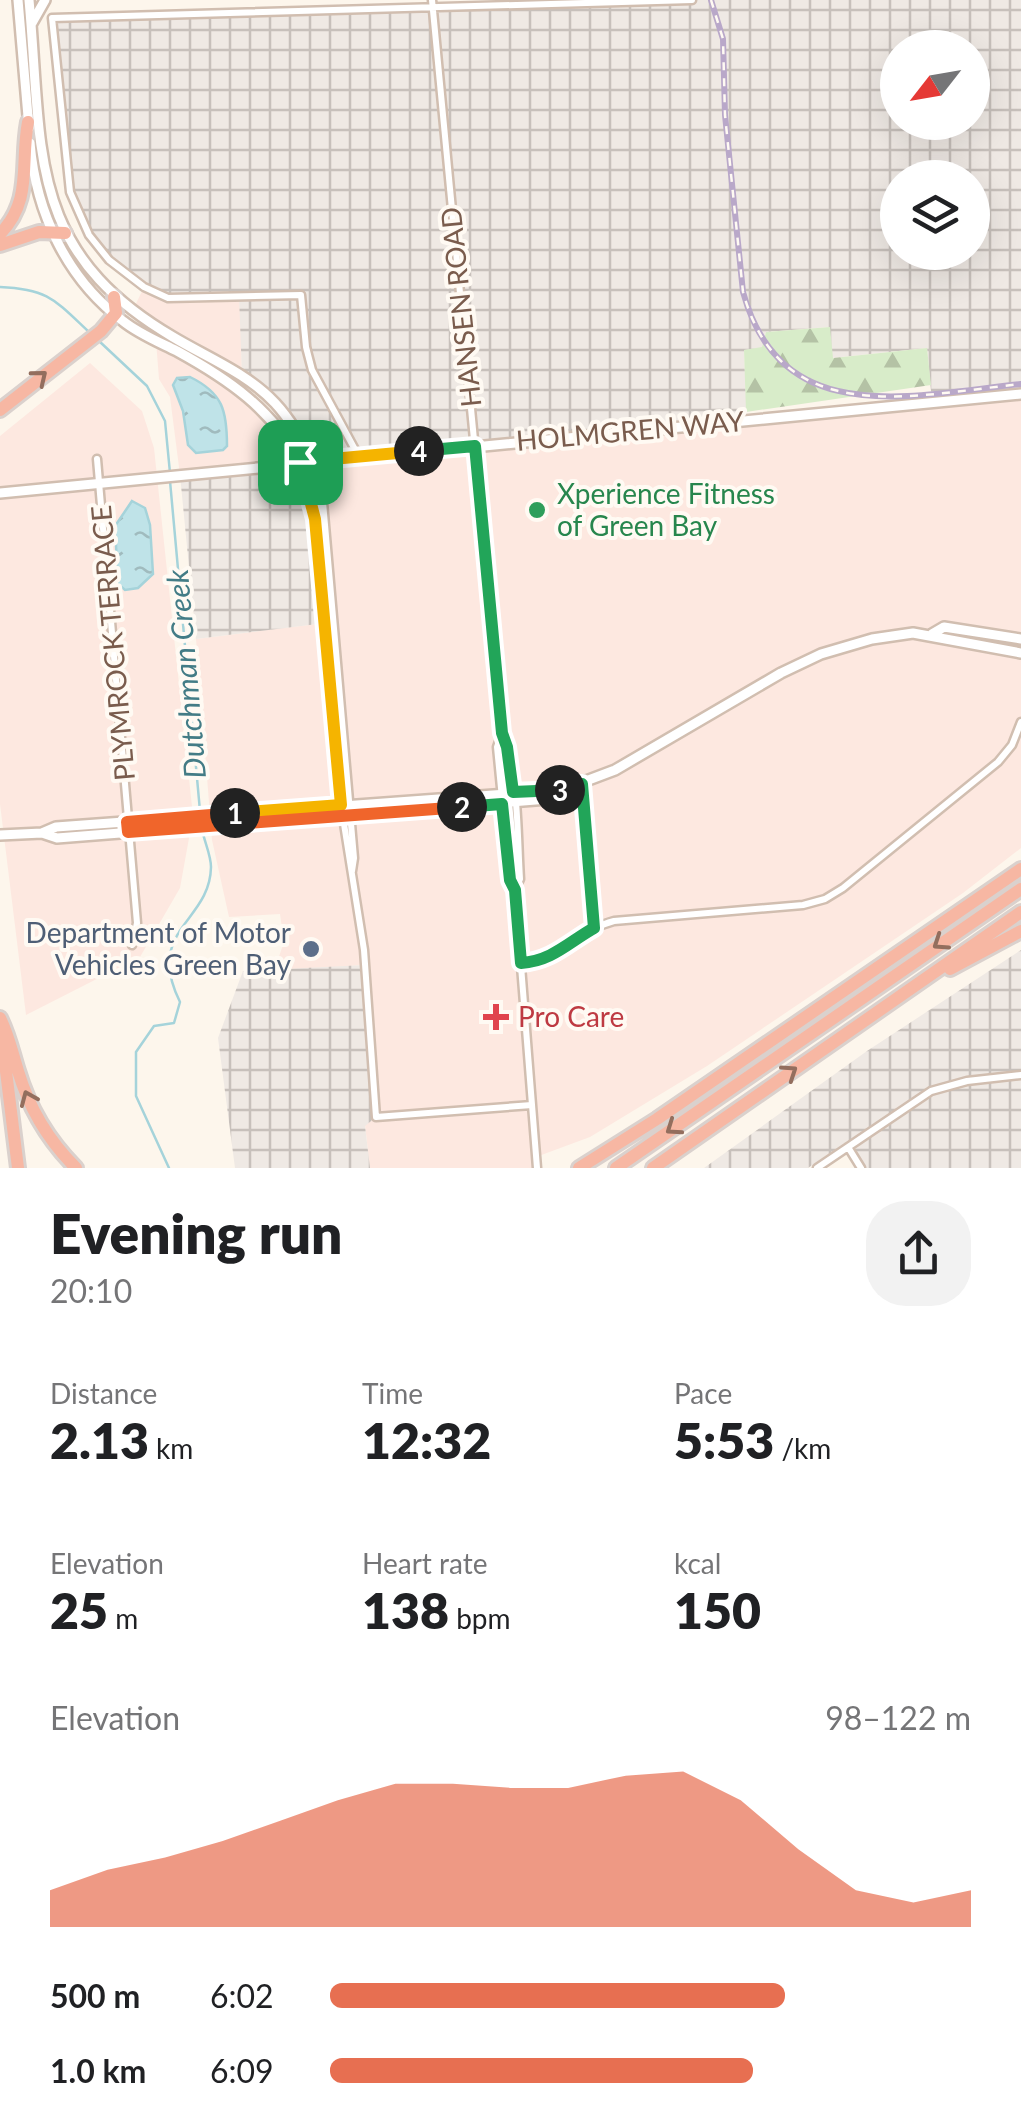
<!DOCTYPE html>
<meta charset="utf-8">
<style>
:root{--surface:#fff;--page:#f2f2f2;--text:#202124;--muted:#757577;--accent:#e76f51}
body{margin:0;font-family:Lato,sans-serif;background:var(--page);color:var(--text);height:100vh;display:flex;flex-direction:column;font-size:38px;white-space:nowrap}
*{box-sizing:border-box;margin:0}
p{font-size:32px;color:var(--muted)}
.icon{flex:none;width:55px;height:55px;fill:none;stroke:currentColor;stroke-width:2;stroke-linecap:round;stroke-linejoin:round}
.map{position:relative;height:1168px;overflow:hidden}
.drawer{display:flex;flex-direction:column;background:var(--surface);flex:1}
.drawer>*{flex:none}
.needle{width:65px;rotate:239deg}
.fabs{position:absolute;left:880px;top:30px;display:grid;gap:20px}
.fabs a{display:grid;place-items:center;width:110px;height:110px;border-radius:50%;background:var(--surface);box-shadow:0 10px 40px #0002;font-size:50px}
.pin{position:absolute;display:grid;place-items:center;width:85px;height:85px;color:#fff;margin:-42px;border-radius:20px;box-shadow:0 5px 15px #0006}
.km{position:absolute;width:50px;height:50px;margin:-25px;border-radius:50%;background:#222;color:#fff;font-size:28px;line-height:50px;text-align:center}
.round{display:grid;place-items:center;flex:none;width:105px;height:105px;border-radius:40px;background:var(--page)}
.headline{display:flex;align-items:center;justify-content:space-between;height:170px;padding:0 50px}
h1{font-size:55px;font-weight:800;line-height:75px}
.stats{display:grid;grid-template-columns:repeat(3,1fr);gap:15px;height:170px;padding:10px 50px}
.stats div{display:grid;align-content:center}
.stats b{font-size:50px;font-weight:800}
.stats small{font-size:28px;font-weight:400}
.stats p{font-size:28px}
.chart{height:280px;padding:20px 50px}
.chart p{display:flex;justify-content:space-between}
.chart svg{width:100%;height:180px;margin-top:10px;fill:var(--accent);opacity:.7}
ul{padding:0 50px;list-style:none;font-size:32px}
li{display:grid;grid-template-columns:160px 120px 1fr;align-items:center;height:75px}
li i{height:25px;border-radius:12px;background:var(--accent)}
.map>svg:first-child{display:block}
</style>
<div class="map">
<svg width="1021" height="1168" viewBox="0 0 1021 1168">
<defs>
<pattern id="industrial-grid" width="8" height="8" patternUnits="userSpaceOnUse" patternTransform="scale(2.5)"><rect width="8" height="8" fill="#efe9e4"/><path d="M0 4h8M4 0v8" fill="none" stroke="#c7c0bb"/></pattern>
<pattern id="forest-firs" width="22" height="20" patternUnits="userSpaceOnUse" patternTransform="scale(2.5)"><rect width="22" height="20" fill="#d8ecc9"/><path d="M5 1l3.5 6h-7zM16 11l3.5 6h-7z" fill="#b4c2a5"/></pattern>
<pattern id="water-ripples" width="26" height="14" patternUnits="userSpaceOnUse" patternTransform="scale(2.5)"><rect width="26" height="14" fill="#bfe3e8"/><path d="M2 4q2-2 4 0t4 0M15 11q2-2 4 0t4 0" fill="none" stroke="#a0bbbe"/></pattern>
</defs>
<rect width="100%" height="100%" fill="#fdf6ec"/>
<path fill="#fde8e0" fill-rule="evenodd" d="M144,287L240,296L242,375L132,312Z
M156,341L259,406L300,462L180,475L170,397L159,379Z
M90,363L142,411L154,448L193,816L180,888L140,957L26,1015L0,804V436ZM127,822L128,832L57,838L44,832Z
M1021,394V639L945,627L932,634L1021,653V848L963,893L707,1066L590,1137L536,1157L537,1168H370L365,1125L364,965L274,971L284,942L280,914L229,917L212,840L196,639L333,622L323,502L313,461Z"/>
<path fill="url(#industrial-grid)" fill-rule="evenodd" d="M692,0H1021V394L932,402L927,348L832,358L829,327L766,332L762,348L744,350L747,420L313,461L277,405L242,375L239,296H161L98,248L75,207L52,18ZM898,48H972V122H898ZM898,178H972V252H898Z
M300,462L310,492L326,623L196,639L180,475Z
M1021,950V1168H865L848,1141L808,1168H704L867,1051Z
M365,965L376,1117L365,1126L370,1168H235L218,1038L243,971Z"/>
<path fill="url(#forest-firs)" d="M830,327L833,358L927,348L931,385L746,412L744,350L762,347L766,332Z"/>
<path fill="url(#water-ripples)" stroke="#a5d3da" stroke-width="2.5" d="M190,377C223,393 227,411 227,446L223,450L196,453L188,445L183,411L173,385L177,378Z
M132,501L145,508L150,525L153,574L138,588L125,590L118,584L115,526Z"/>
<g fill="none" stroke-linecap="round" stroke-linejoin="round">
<path stroke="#a5d3da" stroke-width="2.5" d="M0,287C48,289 55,300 89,332
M99,341L147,386L165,421L170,473
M170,481L200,811
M169,1168L136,1096V1052L154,1026L174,1023L180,1002C144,929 210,923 211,867C211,855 204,841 202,829"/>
<g stroke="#d1beb0" stroke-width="11">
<path id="minor" d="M432,0L502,733C519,777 517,832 520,879L515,890
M359,457L312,370L306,347L301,295L168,298L144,287L109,260L89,235L70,192L52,18L692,0
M97,459L137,923L132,945
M300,462L315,519L341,805L364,950L376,1117L532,1105
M313,462L323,502L354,858L352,871
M502,733L497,747L510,880L515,890L537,1168
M582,784L594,927
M521,963C558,960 579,930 614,921L803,905L825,899L843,888L998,762L1012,745L1021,722
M848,1147L861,1168
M817,1168L931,1091L967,1081L1021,1075"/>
</g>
<g stroke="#d1beb0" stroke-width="14">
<path id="tertiary" d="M18,0L29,128
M29,0C43,151 25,250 173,337C208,358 247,373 275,403C291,420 302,441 313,461
M32,23L45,0
M30,143C36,213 67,279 123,321C139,334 159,342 177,351C228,379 272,409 300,462
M0,493L1021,394
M932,634L944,627L1021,639
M42,833L57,838L548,799L562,790L615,770L781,673L821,654L872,639L913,633L1021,653
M0,835L42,833L56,827L562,790"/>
</g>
<g stroke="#dad1cd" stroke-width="18">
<path id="motorway" d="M0,234C33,200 20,164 28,122
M0,245L39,232L65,233
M0,410L101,331L116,313L114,297
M950,969L1021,931
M0,1018C9,1036 12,1052 18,1071C29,1108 49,1141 76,1168
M1,1031L18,1168
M579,1168L657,1119L1021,869
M616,1168L1021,889
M653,1168L1021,912"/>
</g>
<use href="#minor" stroke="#fff" stroke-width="6"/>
<use href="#tertiary" stroke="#fff" stroke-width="9"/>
<use href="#motorway" stroke="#f7b7a3" stroke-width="12"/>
<g stroke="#b9a8c9" stroke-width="6">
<path id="rail" d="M711,0L723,39L725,115L743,292C781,431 913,395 1021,384"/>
</g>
<use href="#rail" stroke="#fffaf3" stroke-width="2.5" stroke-dasharray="8" stroke-linecap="butt"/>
</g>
<defs><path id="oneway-chevron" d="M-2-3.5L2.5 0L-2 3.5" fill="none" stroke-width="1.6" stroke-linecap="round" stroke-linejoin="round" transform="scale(2.5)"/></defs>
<g stroke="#936e5e">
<use href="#oneway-chevron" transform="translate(40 377) rotate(-39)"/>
<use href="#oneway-chevron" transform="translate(940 943) rotate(146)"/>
<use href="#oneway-chevron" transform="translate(790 1072) rotate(-34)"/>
<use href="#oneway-chevron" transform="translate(28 1098) rotate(-113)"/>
<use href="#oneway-chevron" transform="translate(673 1128) rotate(145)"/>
</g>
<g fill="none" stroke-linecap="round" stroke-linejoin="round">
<g stroke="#fff" stroke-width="20">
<path id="split-1" d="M235,813L341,805L315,519L300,462"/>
</g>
<g stroke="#fff" stroke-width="20">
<path id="split-2" d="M235,813L127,822L128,832L462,807"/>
</g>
<g stroke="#fff" stroke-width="20">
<path id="split-3" d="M462,807L502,804L510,880L515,890L521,963C552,961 569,942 594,928L582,784L560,790"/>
</g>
<g stroke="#fff" stroke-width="20">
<path id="split-4" d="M419,451L475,446L502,733L507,747L513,792L560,790"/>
</g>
<g stroke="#fff" stroke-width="20">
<path id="split-5" d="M300,462L419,451"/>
</g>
<use href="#split-1" stroke="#f5b400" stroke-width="12"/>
<use href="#split-2" stroke="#f0652b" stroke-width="12"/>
<use href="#split-3" stroke="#22a559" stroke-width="12"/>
<use href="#split-4" stroke="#22a559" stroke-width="12"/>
<use href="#split-5" stroke="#f5b400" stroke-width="12"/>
</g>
<circle fill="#2e9e5b" stroke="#fffaf3" stroke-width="4" cx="537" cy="510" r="10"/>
<circle fill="#5c6f8a" stroke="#fffaf3" stroke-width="4" cx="311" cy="949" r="10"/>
<path fill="#e0444e" stroke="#fffaf3" stroke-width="4" d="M491 1002h10v10h10v10h-10v10h-10v-10h-10v-10h10z"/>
<g text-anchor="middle" stroke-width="8" stroke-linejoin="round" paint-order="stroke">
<g font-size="28" fill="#7a5c4d" stroke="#fffaf3">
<text transform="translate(461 307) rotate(-96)" y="10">HANSEN ROAD</text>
<text transform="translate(630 431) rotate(-5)" y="10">HOLMGREN WAY</text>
<text transform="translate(113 643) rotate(-95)" y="10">PLYMROCK TERRACE</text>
</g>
<g font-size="28" fill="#27864d" stroke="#fffaf3" text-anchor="start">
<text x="557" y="504">Xperience Fitness<tspan x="557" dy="32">of Green Bay</tspan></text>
</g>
<g font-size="28" fill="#4e5e75" stroke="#fffaf3" text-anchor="end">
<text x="291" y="943">Department of Motor<tspan x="291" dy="32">Vehicles Green Bay</tspan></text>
</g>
<g font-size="28" fill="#be3a42" stroke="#fffaf3" text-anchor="start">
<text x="518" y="1027">Pro Care</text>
</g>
<g font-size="30" font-style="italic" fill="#437c86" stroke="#fffaf3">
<text transform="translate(187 674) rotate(-95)" y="10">Dutchman Creek</text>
</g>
</g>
</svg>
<div class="fabs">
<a><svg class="needle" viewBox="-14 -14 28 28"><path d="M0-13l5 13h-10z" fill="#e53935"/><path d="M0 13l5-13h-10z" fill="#757577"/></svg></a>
<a><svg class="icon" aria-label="layers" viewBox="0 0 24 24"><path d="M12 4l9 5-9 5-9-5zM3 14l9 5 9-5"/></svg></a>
</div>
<div class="pin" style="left:300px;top:462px;background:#1e9e55"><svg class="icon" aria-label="arrive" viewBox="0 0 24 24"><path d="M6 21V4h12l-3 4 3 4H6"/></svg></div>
<b class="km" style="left:235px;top:813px">1</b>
<b class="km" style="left:462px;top:807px">2</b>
<b class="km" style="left:560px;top:790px">3</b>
<b class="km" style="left:419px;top:451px">4</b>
</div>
<section class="drawer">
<div class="headline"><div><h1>Evening run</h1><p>20:10</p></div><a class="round"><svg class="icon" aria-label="share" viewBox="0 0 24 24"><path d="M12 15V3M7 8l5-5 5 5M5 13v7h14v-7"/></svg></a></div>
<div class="stats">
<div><p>Distance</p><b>2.13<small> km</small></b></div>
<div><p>Time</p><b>12:32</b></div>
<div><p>Pace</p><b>5:53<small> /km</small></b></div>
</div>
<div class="stats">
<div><p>Elevation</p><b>25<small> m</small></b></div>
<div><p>Heart rate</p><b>138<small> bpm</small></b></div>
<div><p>kcal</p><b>150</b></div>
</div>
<div class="chart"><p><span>Elevation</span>98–122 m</p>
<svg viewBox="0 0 160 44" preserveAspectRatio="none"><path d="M0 44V35L10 30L20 27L30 23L40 18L50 13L60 9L70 9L80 10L90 10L100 7L110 6L120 13L130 25L140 35L150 38L160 35V44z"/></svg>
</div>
<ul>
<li><b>500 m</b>6:02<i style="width:71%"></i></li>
<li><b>1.0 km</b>6:09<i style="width:66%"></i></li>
</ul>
</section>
